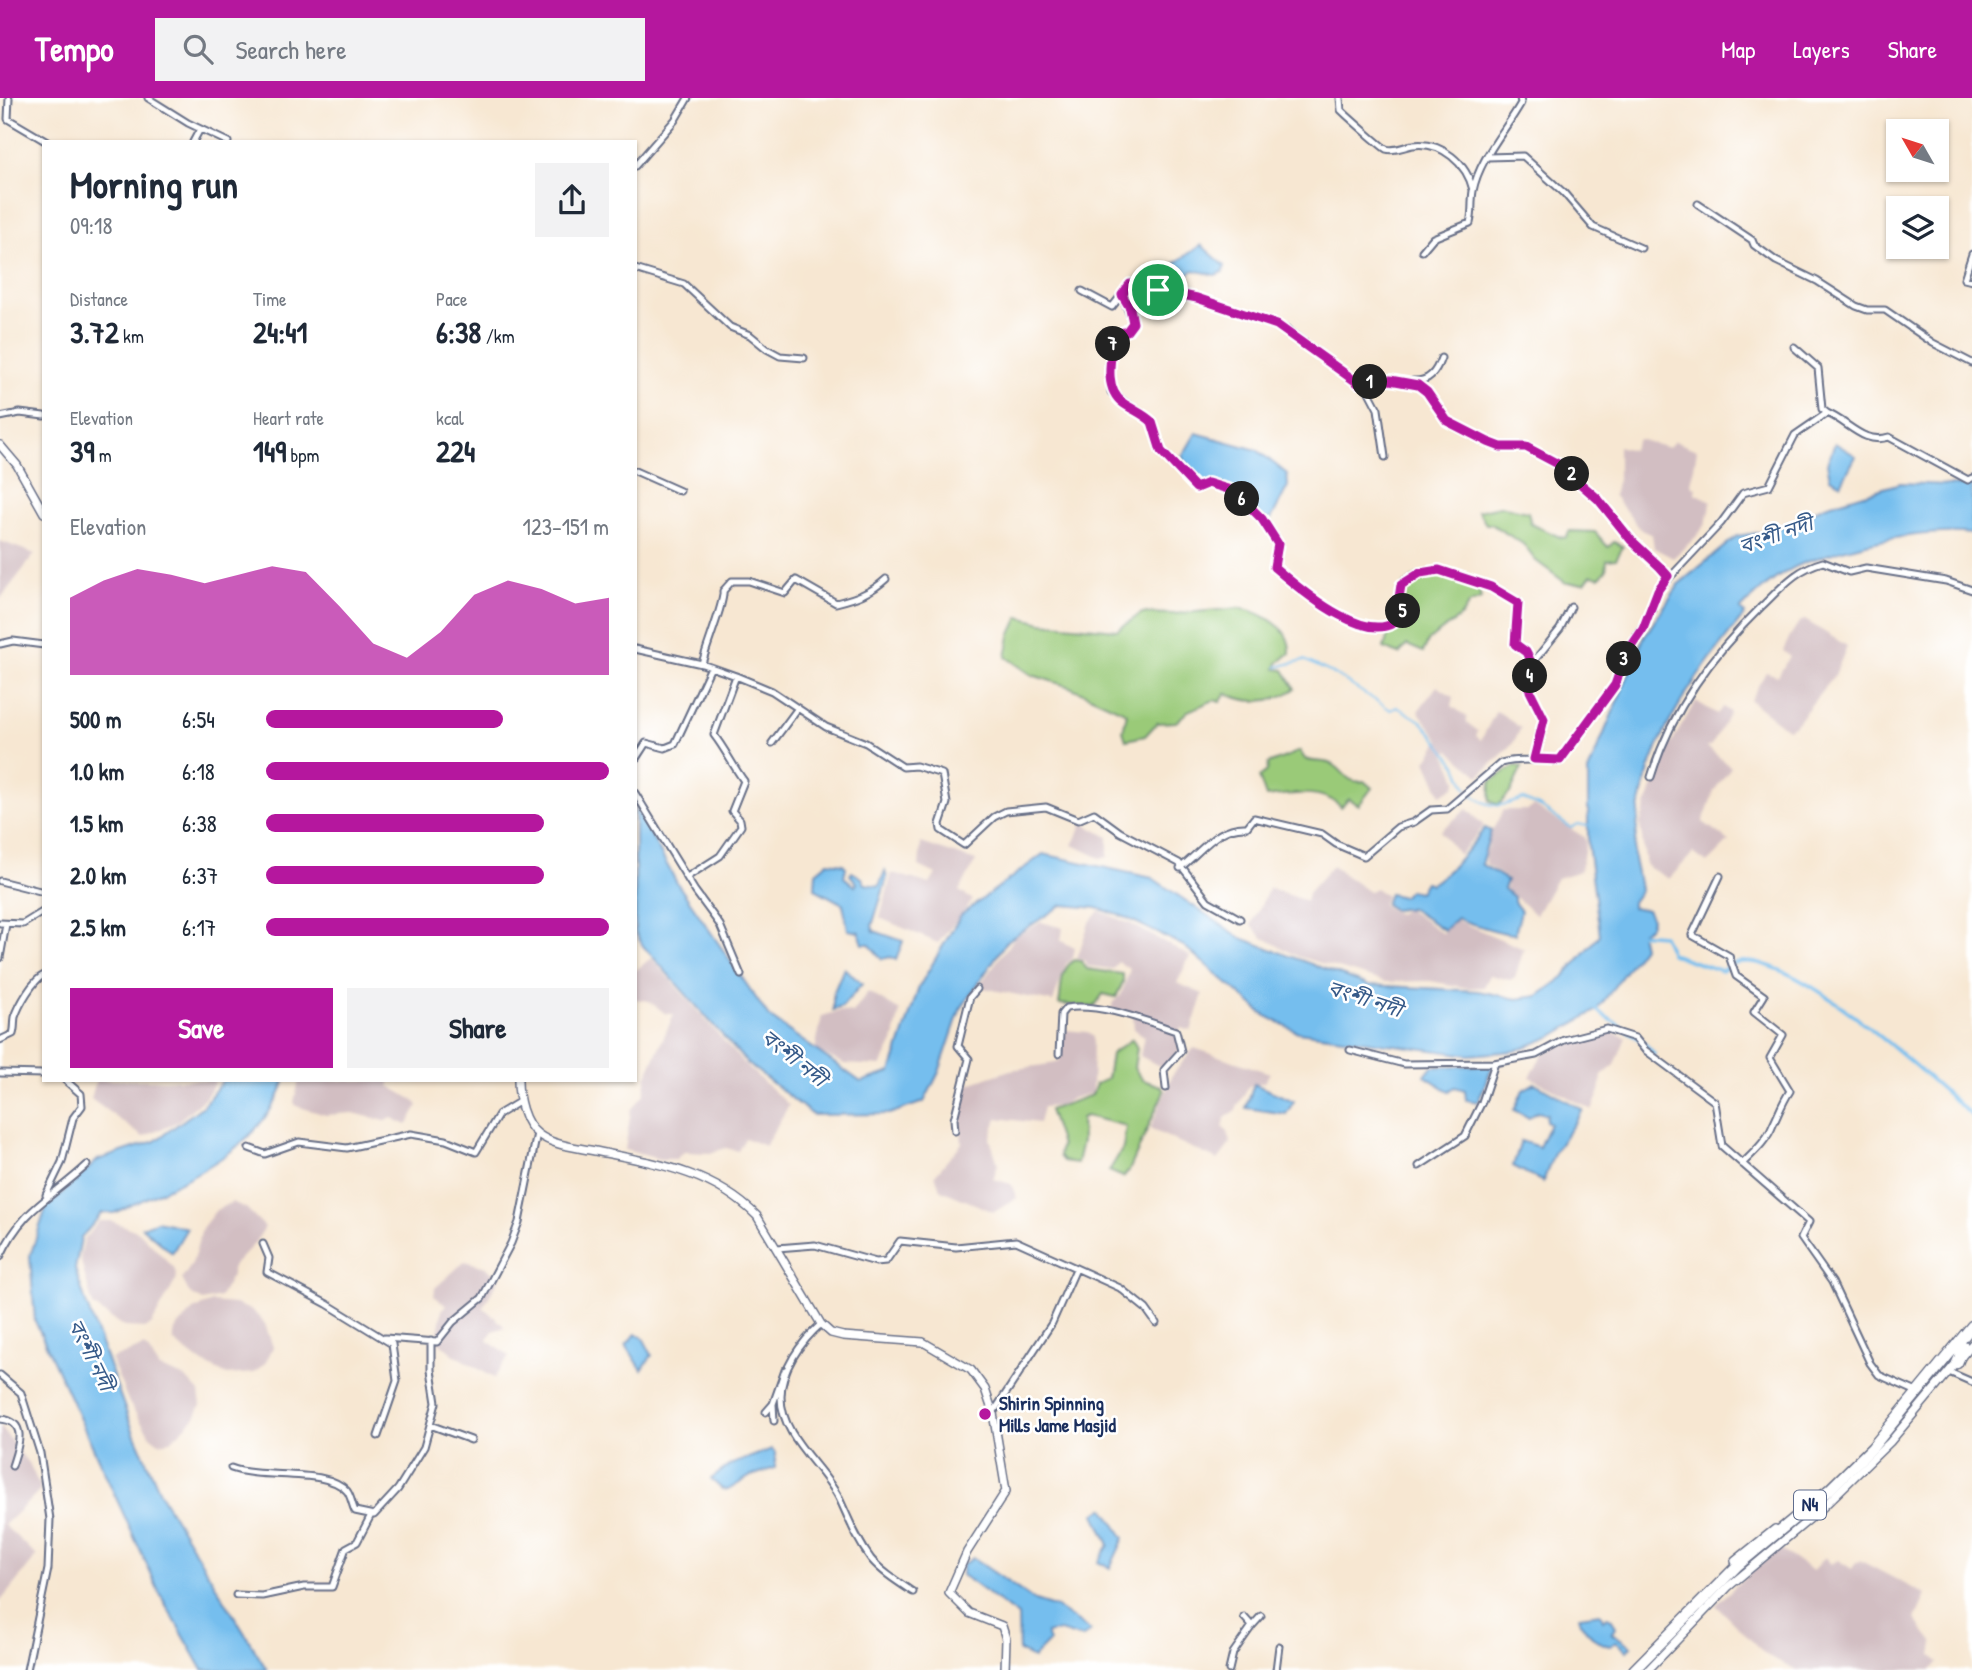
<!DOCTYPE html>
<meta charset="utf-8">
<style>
:root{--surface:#fff;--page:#f2f2f3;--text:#1f2937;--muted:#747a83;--accent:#b5179e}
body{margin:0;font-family:"Patrick Hand","Noto Sans Bengali",sans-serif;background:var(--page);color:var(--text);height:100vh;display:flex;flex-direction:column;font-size:26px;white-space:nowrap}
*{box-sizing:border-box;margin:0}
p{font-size:23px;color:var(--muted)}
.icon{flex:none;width:38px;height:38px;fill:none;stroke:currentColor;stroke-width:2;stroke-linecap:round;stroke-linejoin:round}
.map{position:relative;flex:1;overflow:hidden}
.drawer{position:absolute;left:42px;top:42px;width:595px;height:942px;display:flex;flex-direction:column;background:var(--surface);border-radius:0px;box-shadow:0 2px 5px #0004}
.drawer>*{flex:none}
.needle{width:46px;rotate:309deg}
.controls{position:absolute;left:1886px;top:21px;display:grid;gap:14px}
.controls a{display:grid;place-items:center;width:63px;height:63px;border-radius:0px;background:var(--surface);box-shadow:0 2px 5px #0004;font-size:35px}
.pin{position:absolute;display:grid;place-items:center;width:60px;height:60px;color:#fff;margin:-30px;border:4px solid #fff;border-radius:50%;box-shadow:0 2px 7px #0007}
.km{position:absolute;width:35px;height:35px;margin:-18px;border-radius:50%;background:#222;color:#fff;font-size:19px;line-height:35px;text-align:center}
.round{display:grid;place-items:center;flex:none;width:74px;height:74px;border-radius:0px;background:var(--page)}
.summary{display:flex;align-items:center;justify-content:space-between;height:119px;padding:0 28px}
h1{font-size:38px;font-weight:700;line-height:52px}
.metrics{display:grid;grid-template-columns:repeat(3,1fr);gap:10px;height:119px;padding:7px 28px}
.metrics div{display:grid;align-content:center}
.metrics b{font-size:30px;font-weight:700}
.metrics small{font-size:19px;font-weight:400}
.metrics p{font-size:19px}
.chart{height:196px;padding:14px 28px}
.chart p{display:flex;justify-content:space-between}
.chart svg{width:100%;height:126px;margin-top:7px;fill:var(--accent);opacity:.7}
.primary-button{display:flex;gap:14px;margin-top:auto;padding:14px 28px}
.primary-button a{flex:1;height:80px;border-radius:0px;background:var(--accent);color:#fff;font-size:28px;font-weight:700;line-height:80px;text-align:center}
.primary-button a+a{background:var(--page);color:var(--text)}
ul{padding:0 28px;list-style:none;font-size:23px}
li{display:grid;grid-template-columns:112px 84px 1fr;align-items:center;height:52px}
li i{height:18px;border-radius:9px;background:var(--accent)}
header{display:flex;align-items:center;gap:42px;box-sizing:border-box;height:98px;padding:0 35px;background:var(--accent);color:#fff}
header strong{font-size:33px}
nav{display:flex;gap:38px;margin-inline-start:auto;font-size:24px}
.search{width:490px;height:63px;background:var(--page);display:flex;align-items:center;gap:18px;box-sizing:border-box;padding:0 24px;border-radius:0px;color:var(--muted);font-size:26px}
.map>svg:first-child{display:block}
</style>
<header>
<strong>Tempo</strong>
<div class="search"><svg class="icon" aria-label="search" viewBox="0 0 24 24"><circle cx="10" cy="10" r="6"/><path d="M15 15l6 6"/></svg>Search here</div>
<nav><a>Map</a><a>Layers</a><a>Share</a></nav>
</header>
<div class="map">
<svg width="1972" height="1572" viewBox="0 0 1972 1572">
<rect width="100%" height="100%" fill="#fff"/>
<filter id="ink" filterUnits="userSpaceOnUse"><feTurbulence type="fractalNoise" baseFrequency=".0143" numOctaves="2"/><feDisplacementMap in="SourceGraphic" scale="14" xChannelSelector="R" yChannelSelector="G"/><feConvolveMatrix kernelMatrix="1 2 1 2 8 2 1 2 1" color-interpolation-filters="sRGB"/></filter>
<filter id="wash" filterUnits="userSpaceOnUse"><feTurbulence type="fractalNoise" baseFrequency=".00686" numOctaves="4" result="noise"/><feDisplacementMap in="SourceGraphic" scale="28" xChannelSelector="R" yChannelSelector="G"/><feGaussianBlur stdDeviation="1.57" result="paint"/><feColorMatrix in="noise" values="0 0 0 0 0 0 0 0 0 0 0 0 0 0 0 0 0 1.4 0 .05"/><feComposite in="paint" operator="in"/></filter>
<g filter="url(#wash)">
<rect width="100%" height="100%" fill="#f7e7d2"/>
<path fill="#d2bec2" d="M1638,341L1669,350L1674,343L1697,352L1691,386L1696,390L1695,395L1711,403L1710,413L1705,427L1695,440L1673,460L1654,450L1652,437L1641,432L1613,397L1618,382V348L1632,352Z
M0,443L35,456L1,500H0Z
M1805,522L1847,548L1835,577L1794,628L1787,631L1750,602L1766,574L1778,578L1790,558L1783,553L1790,538L1799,524Z
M1437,588L1454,599L1452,608L1467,619L1466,624L1478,633L1476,638L1481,642L1496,613L1521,630L1512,647L1479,678L1449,652L1446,656L1457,682L1454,689L1441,697L1426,663L1440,642L1418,613Z
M1696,603L1717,616L1723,609L1730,614L1711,648L1707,649L1731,669L1714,693L1703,724L1729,743L1707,765L1693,755L1669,781L1646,768L1640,726L1661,663Z
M1534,708L1584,739L1586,744L1580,773L1557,780L1536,817L1506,791L1508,781L1485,766V755L1489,749L1487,743L1503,712H1528Z
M1467,711L1484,728L1459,757L1440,733Z
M1083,725L1108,739V759L1100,760L1073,747Z
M921,745L976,763L959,793L973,802L938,845L880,820L892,775L930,786L936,776L919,768Z
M1332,768L1369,794L1375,790L1386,798L1382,807L1398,816L1406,810L1442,835L1456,822L1524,851L1515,879L1510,882L1490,877L1484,889L1468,890L1430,883L1386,884L1297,858L1262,839L1251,827L1269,790L1306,803L1308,795Z
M1099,813L1131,826L1190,858L1177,885L1203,896L1191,933L1182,930L1177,936L1179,953L1163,970L1140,958L1144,938L1134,931L1133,918L1111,912L1113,904L1121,897L1130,871L1118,864L1113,871L1087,868L1086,863L1077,860L1089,825Z
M1041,824L1063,830L1061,843L1075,850L1073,860L1066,866L1053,904L978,889L1015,839Z
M651,860L744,966L789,1007L765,1048L745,1040L738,1053L726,1050L710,1055L684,1054L676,1061H659L625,1052L631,1012L644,996L647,977L674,916H666L649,903L635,901V873Z
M868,894L900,913L893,944L881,968L844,966L815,952L822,918L840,913L853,915Z
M1064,932L1087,934L1093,939L1092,995L1073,1000L1059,1008L1043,1009L1039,1025L997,1020L990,1041L998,1066L993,1081L1011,1086L1017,1100L994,1114L941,1092L935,1077L962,1045L959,1011L969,986L1010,972L1056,965L1059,963Z
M1611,934L1626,939L1615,967L1602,978L1600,993L1592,1012L1530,979L1542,957L1556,949Z
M1194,950L1270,975L1264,984L1249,988L1235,1013L1225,1020L1223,1030L1228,1034L1230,1046L1218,1062L1150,1031L1173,976Z
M96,982H213L215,984L206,999L177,1024L143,1039L91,1001Z
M299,982H391L389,988L415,1003L418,1008L407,1027L392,1020L385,1023L353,1015L326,1017L296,1008L294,1004Z
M232,1104L246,1110L265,1129L254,1146L232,1169V1177L220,1199L203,1203L190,1196L182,1181L192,1166L202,1130L216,1112Z
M99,1123H112L139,1134L174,1170L177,1180L152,1226L147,1230L124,1229L93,1208L80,1160L84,1142Z
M465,1163L486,1169L499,1181L483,1209L505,1229L493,1233L487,1242L509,1258L494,1280L453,1256L437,1242L442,1212L447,1207L434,1198L435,1190Z
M212,1204L235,1206L253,1213L265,1226L273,1249L266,1264L254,1275L227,1277L196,1261L173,1243L175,1232L193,1212Z
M145,1248L160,1270L186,1280L199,1294L201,1307L195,1319L171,1343L159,1345L151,1339L129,1305L111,1261Z
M0,1328L31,1369L41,1392L4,1427L37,1458L0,1504Z
M1779,1451L1813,1473L1825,1459L1831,1466L1838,1462L1852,1471L1856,1464L1861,1463L1926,1497L1915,1521L1934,1545L1932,1557L1939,1565L1931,1572H1797L1766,1557L1716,1507L1765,1459Z"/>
<path fill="#9aca78" stroke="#5a7c6b" stroke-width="2" d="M1500,408L1528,414L1531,426L1560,439L1565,440L1570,433L1595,434L1608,449L1614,444L1623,449L1616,461L1607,462L1606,472L1600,479L1591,477L1585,485H1566L1535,462L1523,446L1491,426H1486L1478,413Z
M1438,474L1478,489L1481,501L1469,506L1461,518L1429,542L1423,554L1407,547L1399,556L1384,550L1391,526L1399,523L1406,513L1403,488L1417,478Z
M1240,510C1262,515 1291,528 1290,555L1278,565L1276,571L1284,572L1295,591C1274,605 1248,607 1226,595L1220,604L1214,602L1188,613L1176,624L1157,625L1145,638L1126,642L1123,633L1127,615L1070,589L1032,577L1006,559L1010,538L1019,519L1042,525L1117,532L1142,515L1173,516Z
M1300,653L1305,661C1313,665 1327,662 1334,667C1346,675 1347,686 1364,683L1372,690L1359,707L1349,701L1341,709C1323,690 1289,696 1266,699L1259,679L1267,673L1268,666Z
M1515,668L1522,669L1510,695L1498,707L1490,703L1491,683Z
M1074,862L1081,863L1087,871L1123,876V884L1116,899L1103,896L1094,909L1059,906C1062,891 1059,872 1074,862Z
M1132,941L1137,950L1134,970L1143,982L1161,988L1164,993L1129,1073L1123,1079L1109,1073L1123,1050L1126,1028L1086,1018L1081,1020L1082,1043L1077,1065L1063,1063L1059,1058L1061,1047L1049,1012L1092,997L1096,986L1107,981L1111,956Z"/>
<path fill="#75beee" stroke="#4876a6" stroke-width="2" d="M1201,147L1225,168L1223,174L1215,177L1194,172L1184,178L1174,166Z
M1196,335L1257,352L1287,376L1288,388L1271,421H1263L1233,391L1205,383L1197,388L1187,374L1189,368L1182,359Z
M1835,345L1856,358L1841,386L1830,380L1827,365Z
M1900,385L1972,388V436C1923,430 1850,447 1804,465C1779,475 1759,493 1740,512L1745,516C1694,580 1644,645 1637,729C1636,739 1633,751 1634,761C1636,772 1639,782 1640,793L1632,804V809L1647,812L1652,821L1650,828L1640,835L1643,849L1597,912L1553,938L1515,953L1469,957L1298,934L1264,917L1184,848L1125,819L1097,810L1062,807L1007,843L960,912L939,974L924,1004L889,1016L813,1017L747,965L643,848L635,834V708L677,785L769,919L861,984L891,974L919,889L961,817L1043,756L1152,780L1241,840L1368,887L1478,893L1517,901L1538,898L1564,879L1600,837L1588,747V674L1644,539L1680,485L1737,438L1771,433L1825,408Z
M1485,730L1491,733L1481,766L1507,782L1504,791L1514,799V804L1521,813L1515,836C1507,837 1464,824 1457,820L1444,832L1410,810L1394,812L1385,806L1389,796L1403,799L1409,792L1419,794L1425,784L1431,786C1453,772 1469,750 1485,730Z
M828,764L843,766L846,769L844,779L855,788L857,785L850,777L852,774L862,780L865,786L879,788L885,773L887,780L872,828L874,833L903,843L896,862L891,859L882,861L869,846H863L859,834L848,832L843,806L815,791L816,774Z
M844,870L862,886L842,909L833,912V896Z
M1493,967L1478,1004L1466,1002L1465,992L1455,989L1449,993L1425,978L1432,969Z
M223,982H285C260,1056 179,1084 114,1115H102L81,1140L75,1171L87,1208L134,1335L163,1401L267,1572H203L162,1500L35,1223L30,1158L46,1110L98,1062L155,1043L203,1008Z
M1535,985L1583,1012L1554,1055L1543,1084L1513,1068L1521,1043L1539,1049L1550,1025L1546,1023L1547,1016L1537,1014L1529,1020L1514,1012L1523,992Z
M1254,986L1294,1003L1286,1016L1246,1010Z
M157,1123L187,1130L172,1155L142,1129Z
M636,1236L642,1238L652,1257L642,1272L626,1247Z
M772,1351L775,1355V1370L751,1378L728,1392L722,1391L711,1381L730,1367Z
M1104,1410L1124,1440L1110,1470L1098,1464L1109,1447L1095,1416Z
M973,1460L1035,1503L1057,1510L1091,1533L1082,1540L1060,1533L1046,1536L1049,1544L1033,1560L1019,1553L1018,1518L962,1477V1467Z
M1600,1515L1603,1522L1607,1519L1612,1521L1616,1529L1612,1535L1631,1548L1627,1553L1616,1544L1610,1548C1598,1546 1581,1530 1579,1518Z"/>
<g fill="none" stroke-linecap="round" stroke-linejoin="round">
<path stroke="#75beee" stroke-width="2" d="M1277,569L1304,562L1330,574L1391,612L1397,609L1421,623L1434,638L1457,668L1467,691
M1471,695C1489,712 1501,709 1523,701L1541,709L1571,730L1578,726L1592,729"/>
<path stroke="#75beee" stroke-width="3.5" d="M1636,835L1663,837L1671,856L1722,873L1731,866
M1735,865C1793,849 1928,980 1972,1018
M1594,910C1615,927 1637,934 1654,956"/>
</g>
</g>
<g filter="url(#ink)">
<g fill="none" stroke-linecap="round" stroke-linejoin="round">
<g stroke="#686f87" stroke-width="9">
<path id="minor" d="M9,0L8,21L47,44
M148,0L188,25L228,44
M1340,0L1341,12C1346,17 1382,49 1386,51C1396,54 1404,48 1413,47C1442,43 1467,66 1473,92
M193,44L200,31
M1488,59L1523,58L1564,95L1593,129L1641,150
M635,68L675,22L688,0
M1698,106L1752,142L1754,147L1776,163L1817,183L1856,208L1867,212H1885L1933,245L1972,265
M1422,153L1433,140L1470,125C1473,114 1471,104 1473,93C1479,61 1506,32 1521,5L1520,0
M1972,156L1964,181L1972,183
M635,171L684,186L730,229L750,237L767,251L780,258L804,260
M1082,193L1112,209L1130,186L1197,200L1286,231L1368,292L1378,311L1385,359
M1122,197L1133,225L1127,233L1114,237L1110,257L1111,294L1152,324L1159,350L1196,390C1199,389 1202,387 1205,386C1228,379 1272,428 1278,446L1274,468C1295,488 1379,560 1404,513L1399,501L1401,487L1420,476L1439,472L1491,489L1518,504L1515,546L1526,554L1530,562V593L1544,621L1534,661
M1794,249L1818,270L1822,311L1827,315
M1413,283C1429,284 1436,274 1441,260
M1358,285L1389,282L1418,287L1427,294L1447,323L1488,344L1501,349H1526L1558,366L1598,401L1631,441L1668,478
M0,319L20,315L44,318
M635,373L680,393
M0,546L13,543L44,547
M635,551L702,566L736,578L772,593L826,629L866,645L903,669L916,668L942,676L947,705L940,726L941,732L964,747L994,719L1006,713L1046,709L1078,722L1094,715L1120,734L1179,765L1208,803L1240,821
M702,566C706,549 725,503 723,493L732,483H749L785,495L796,482L836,505C856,500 871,495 886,481
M1530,568L1560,531L1571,509
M772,645L798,610
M635,662L646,645L665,650L675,646L711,569
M1651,679C1672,611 1712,557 1762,508C1781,490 1796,471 1823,464L1849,474L1866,470L1946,483L1972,492
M635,695L695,793L720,827L741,877
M1180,770C1202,753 1218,727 1247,729L1254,720L1322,736L1336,746L1364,758L1398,729L1414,724L1431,712L1447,711L1501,665C1515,660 1544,662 1560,663L1615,587L1626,557L1652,512L1658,492L1721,425L1743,395L1769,388L1795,337L1827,315C1849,324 1863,347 1889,339L1968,382L1972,380
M1720,778L1692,837L1729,858L1736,878L1764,898L1754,914L1783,937L1770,960L1790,993C1782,1005 1779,1015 1773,1027C1767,1043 1753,1055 1742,1066
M687,779L720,758L741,728L740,722L732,713L744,683C733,668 725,651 714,637L736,578
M0,783L44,794
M0,825L23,826L44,813
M0,860L6,826
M0,942L13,936C15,930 14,924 15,919C19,907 33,882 44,877
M1350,952L1404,966L1494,965L1536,957L1564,942L1607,931L1635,940L1645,952L1715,1004L1722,1048L1809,1124L1801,1140L1832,1184L1870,1265L1879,1277L1917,1294
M1059,956L1061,916L1066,910C1101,905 1143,922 1176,933L1181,953L1164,972L1166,990
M0,975L44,976
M955,1033L954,1021L969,961L958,948L970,899L977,891
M249,1050L265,1056L299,1044L347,1050L411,1036L446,1042L476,1054L499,1016L519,1004
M1419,1068L1465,1038L1482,1004L1495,965
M46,1097L62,1064L73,1020L82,1008L81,996L65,982
M263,1146L269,1160L267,1174L327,1206L392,1246L397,1283L378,1338
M777,1150L815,1147L876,1164L886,1163L900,1143L956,1149L1016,1143L1120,1190L1146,1211L1156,1225
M0,1159C23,1109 51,1101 87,1067
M821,1226C801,1244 781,1271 781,1299C781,1339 822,1367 839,1400C849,1421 856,1441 871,1461C882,1474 898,1484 913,1494
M385,1240L437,1244L453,1224L482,1200L511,1145L519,1124L537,1035
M1949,1274L1972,1284
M0,1277L21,1295L40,1355L50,1421L48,1471L27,1572
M766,1314L773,1306
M993,1315L1052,1225L1076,1171
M0,1321C29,1323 18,1349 12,1368
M774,1323L773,1306L785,1272
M430,1327L471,1342
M231,1370C263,1382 326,1369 347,1393C351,1398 352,1407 355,1413L374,1417L398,1391L424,1349L436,1305L431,1272V1243
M236,1497L262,1498L304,1489H332L346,1450L357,1444L371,1417
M1244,1519L1252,1528L1261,1518
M1229,1572L1233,1555L1252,1528
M1276,1572L1279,1548"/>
</g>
<g stroke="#686f87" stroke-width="10">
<path id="major" d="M0,347L17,367L44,415
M518,982C518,999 523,1025 538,1036C554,1048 575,1049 595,1053C655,1065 712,1073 757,1118L821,1226L831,1235L843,1238L923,1244L971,1272L985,1291L993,1315L1006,1393L967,1454L949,1495L969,1515L1002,1528L1006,1541L1005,1572
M1735,1463L1775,1431
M1648,1572L1728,1489L1818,1414L1890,1344L1972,1246"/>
</g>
<g stroke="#686f87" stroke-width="13">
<path id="highway" d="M1957,1265L1964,1249
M1634,1572L1737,1468L1830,1391L1872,1350L1972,1228"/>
</g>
<use href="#minor" stroke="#fff" stroke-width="5"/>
<use href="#major" stroke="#fff" stroke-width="7"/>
<use href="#highway" stroke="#fff" stroke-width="10"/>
</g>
</g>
<g fill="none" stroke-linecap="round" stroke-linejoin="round" filter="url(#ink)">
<g stroke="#fff" stroke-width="14">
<path id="route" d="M1130,186L1197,200L1277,227L1358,285L1390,282L1418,287L1427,294L1447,323L1488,344L1501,349H1526L1558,366L1598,401L1631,442L1660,469L1668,478L1658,492L1643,531L1626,556L1615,587L1560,662L1534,661L1544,621L1530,593V562L1526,554L1515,546L1518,505L1491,489L1439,472L1420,475L1401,487L1399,500L1404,513C1379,561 1296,488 1274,469L1278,446L1262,421L1234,393L1208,385L1196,390L1161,353L1152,324C1144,316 1133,312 1123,305C1103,290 1111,260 1114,237L1127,233L1133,225L1130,210L1122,197Z"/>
</g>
<use href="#route" stroke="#b5179e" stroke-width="9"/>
</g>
<circle fill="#b5179e" stroke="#fff" stroke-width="2.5" cx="985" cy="1316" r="7"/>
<g text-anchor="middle" stroke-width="5" stroke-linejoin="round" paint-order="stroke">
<rect fill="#fff" stroke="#5f6d8e" stroke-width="2" x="1794" y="1392.5" width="32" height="29" rx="5"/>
<g font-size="18" font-weight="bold" fill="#1b2f5e">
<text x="1810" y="1413">N4</text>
</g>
<g font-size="19" font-weight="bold" fill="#1b2f5e" stroke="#fff" text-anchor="start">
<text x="999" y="1312">Shirin Spinning<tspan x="999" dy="22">Mills Jame Masjid</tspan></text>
</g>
<g font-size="21" font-style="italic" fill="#365a89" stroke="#fff">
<text transform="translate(1776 437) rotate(-19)" y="7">বংশী নদী</text>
<text transform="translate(1365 901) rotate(18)" y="7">বংশী নদী</text>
<text transform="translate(794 960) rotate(39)" y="7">বংশী নদী</text>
<text transform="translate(91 1257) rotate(64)" y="7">বংশী নদী</text>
</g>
</g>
</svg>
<div class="controls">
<a><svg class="needle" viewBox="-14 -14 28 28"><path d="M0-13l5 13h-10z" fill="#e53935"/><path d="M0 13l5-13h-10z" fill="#747a83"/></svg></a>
<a><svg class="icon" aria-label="layers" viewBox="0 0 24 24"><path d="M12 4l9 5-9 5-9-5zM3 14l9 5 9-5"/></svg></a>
</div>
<div class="pin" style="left:1158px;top:192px;background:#1e9e55"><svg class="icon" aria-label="arrive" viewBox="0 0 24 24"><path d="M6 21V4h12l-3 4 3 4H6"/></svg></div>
<b class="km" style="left:1370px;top:284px">1</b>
<b class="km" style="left:1572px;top:376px">2</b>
<b class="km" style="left:1624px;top:561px">3</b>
<b class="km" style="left:1530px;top:578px">4</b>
<b class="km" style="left:1403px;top:513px">5</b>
<b class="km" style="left:1242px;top:401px">6</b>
<b class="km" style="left:1113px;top:246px">7</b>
<section class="drawer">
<div class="summary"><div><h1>Morning run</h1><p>09:18</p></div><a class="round"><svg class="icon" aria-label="share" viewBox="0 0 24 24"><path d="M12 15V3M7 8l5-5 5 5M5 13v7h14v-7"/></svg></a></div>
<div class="metrics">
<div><p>Distance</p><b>3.72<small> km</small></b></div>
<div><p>Time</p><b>24:41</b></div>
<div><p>Pace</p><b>6:38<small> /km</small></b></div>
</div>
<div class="metrics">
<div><p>Elevation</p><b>39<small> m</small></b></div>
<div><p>Heart rate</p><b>149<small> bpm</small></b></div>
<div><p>kcal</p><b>224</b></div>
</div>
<div class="chart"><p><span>Elevation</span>123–151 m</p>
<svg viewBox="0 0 160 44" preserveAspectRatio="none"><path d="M0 44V17L10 11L20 7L30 9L40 12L50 9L60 6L70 8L80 20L90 33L100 38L110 29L120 16L130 11L140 14L150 19L160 17V44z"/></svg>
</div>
<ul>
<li><b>500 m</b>6:54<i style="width:69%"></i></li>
<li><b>1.0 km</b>6:18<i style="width:100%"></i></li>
<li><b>1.5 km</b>6:38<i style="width:81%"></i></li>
<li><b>2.0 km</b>6:37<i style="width:81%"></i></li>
<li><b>2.5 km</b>6:17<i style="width:100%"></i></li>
</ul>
<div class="primary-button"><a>Save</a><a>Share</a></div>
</section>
</div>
